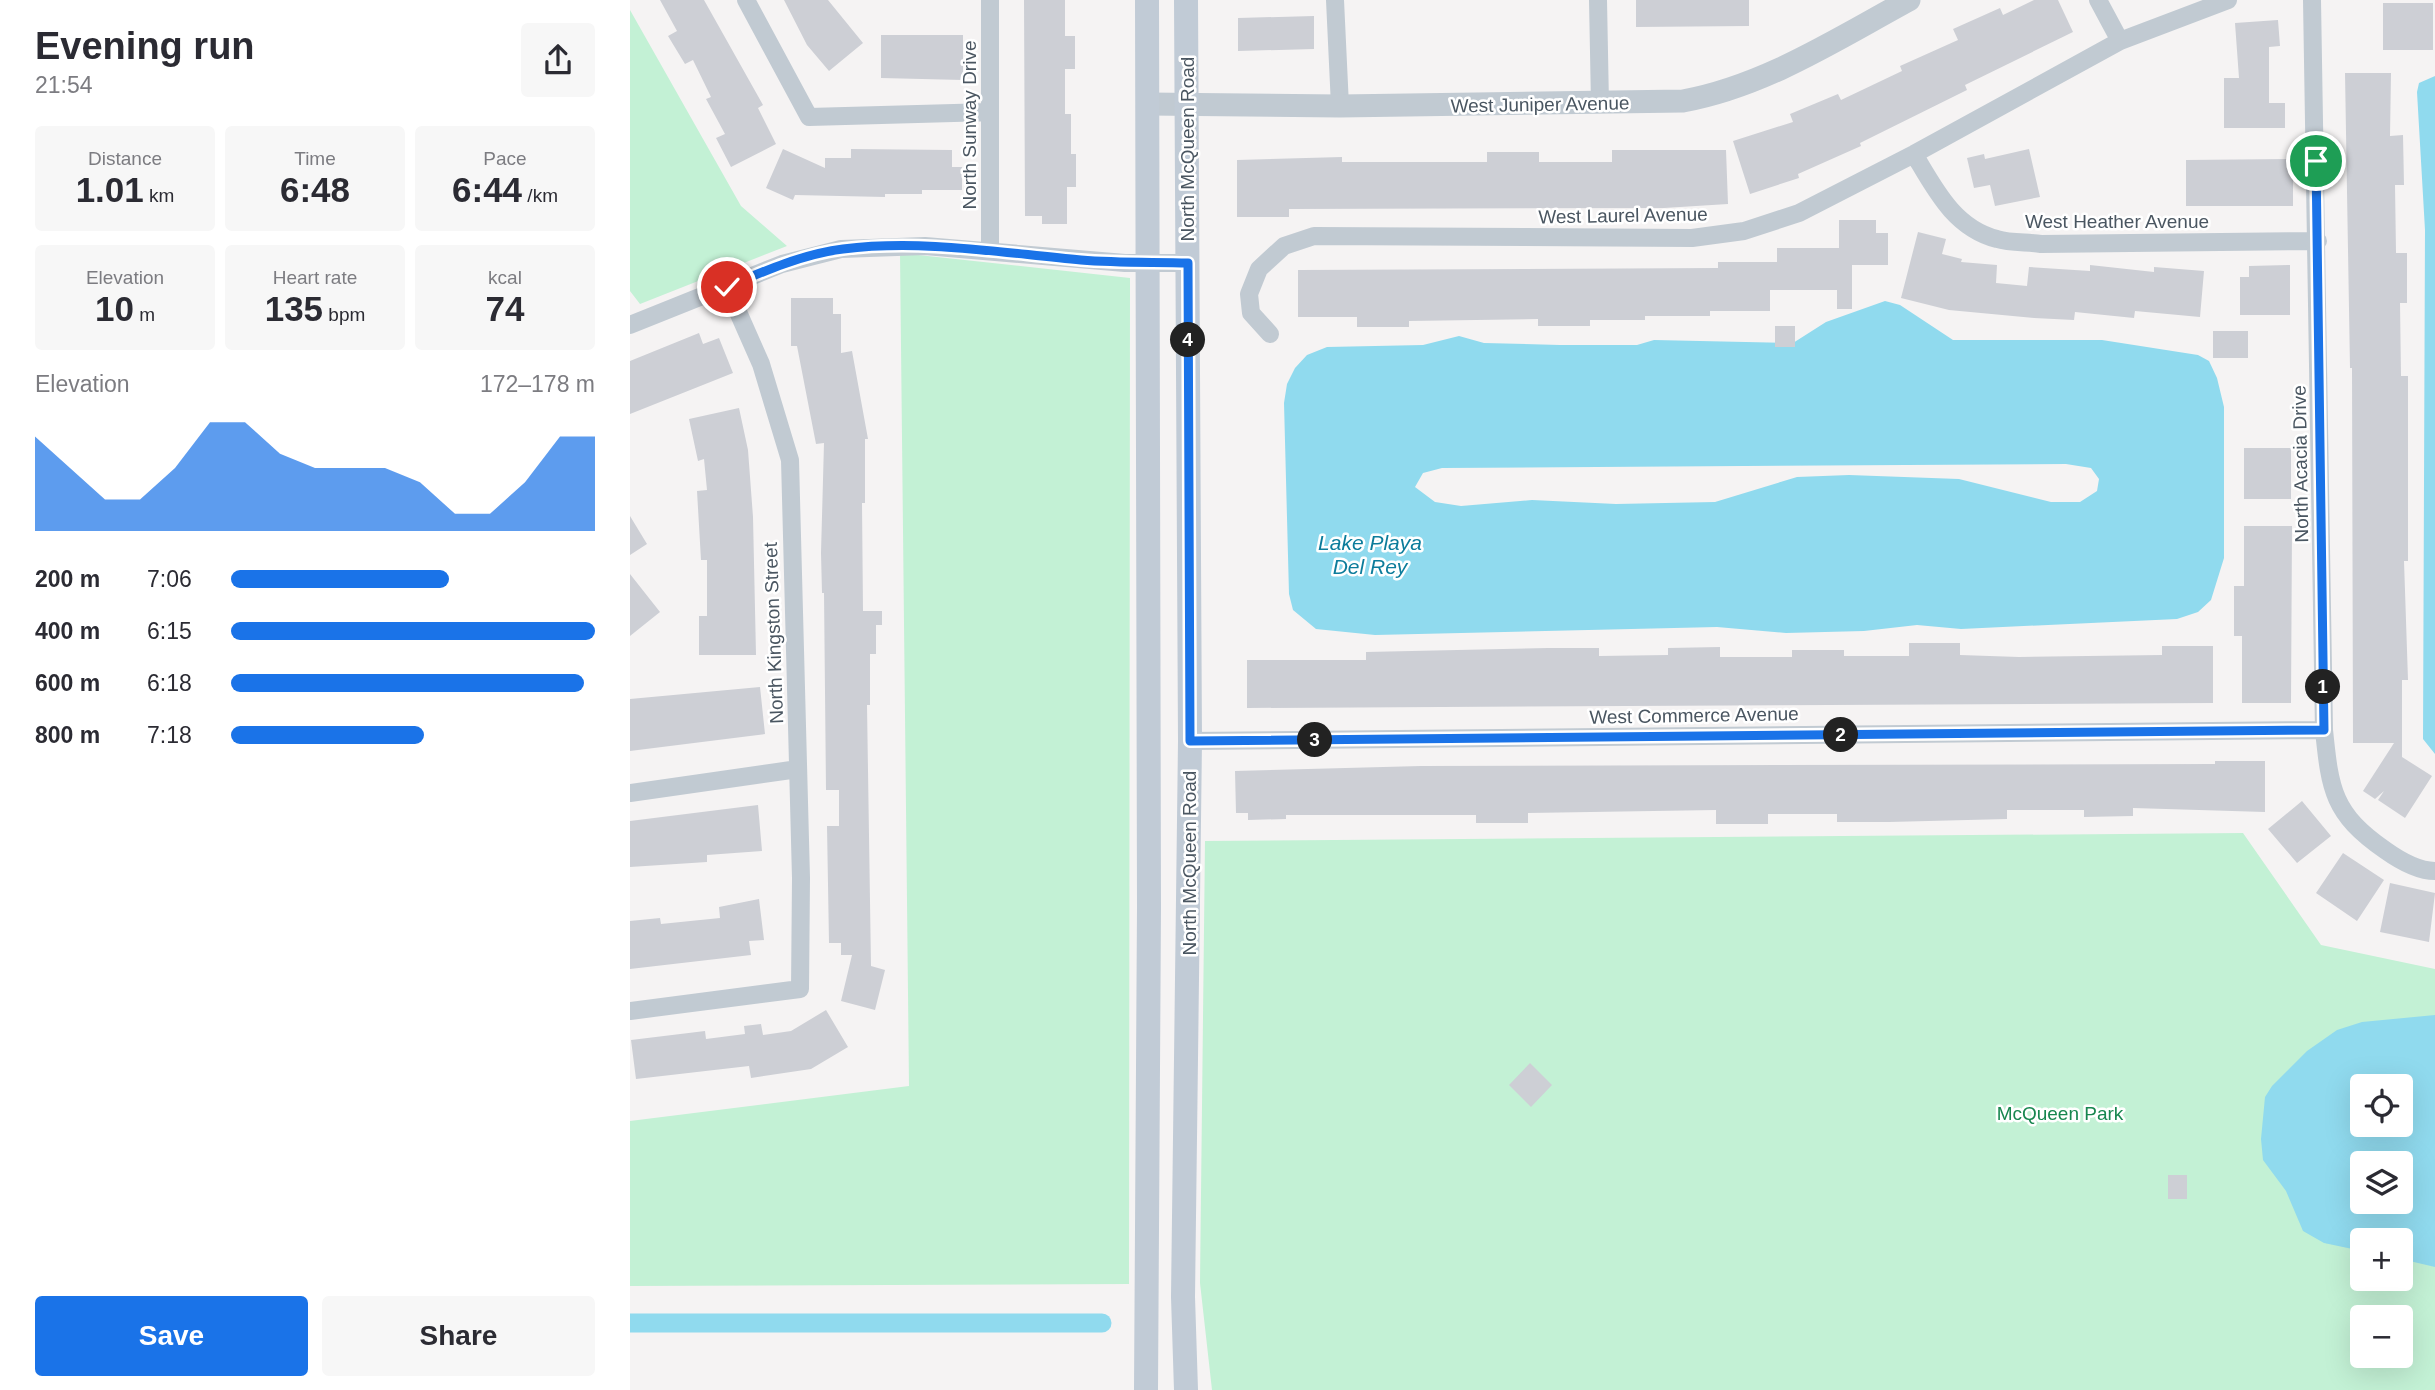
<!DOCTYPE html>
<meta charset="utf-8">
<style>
:root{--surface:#fff;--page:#f7f7f7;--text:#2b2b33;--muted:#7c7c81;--accent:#1a73e8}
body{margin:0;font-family:Helvetica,sans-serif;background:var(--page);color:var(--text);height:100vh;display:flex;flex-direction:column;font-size:26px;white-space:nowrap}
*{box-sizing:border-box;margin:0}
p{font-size:23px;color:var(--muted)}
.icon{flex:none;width:38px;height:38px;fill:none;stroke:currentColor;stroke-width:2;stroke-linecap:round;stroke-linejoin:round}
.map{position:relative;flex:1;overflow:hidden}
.side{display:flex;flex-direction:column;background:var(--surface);width:630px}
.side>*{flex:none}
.tools{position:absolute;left:1720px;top:1074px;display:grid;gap:14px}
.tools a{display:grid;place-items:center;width:63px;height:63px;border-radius:7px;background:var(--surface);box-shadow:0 7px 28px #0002;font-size:35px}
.pin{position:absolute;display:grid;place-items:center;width:60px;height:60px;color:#fff;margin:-30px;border:4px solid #fff;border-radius:50%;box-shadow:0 2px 7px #0007}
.km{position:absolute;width:35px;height:35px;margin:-18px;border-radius:50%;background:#222;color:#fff;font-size:19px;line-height:35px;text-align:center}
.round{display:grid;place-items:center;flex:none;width:74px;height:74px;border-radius:7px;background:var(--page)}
.headline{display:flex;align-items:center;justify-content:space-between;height:119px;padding:0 35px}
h1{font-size:38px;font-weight:600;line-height:52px}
.metrics{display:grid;grid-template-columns:repeat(3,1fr);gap:10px;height:119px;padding:7px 35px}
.metrics div{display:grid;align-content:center;border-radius:7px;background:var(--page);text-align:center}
.metrics b{font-size:35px;font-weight:600}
.metrics small{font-size:19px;font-weight:400}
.metrics p{font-size:19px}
.chart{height:196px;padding:14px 35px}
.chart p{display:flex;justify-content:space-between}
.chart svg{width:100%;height:126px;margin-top:7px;fill:var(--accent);opacity:.7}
.primary-button{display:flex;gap:14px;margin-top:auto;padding:14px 35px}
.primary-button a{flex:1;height:80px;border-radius:7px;background:var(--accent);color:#fff;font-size:28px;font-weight:600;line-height:80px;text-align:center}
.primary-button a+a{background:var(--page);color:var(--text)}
ul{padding:0 35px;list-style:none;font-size:23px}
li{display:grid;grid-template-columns:112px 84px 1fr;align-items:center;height:52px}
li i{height:18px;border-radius:9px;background:var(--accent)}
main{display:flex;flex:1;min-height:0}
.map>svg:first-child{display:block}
</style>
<main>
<section class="side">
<div class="headline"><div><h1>Evening run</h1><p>21:54</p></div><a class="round"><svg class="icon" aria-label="share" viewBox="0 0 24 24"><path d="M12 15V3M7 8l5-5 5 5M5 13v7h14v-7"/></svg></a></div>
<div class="metrics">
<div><p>Distance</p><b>1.01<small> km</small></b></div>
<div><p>Time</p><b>6:48</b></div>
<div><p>Pace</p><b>6:44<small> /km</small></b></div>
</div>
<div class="metrics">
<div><p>Elevation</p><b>10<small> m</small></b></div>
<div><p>Heart rate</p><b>135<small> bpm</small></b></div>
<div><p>kcal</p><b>74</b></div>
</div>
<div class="chart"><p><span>Elevation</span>172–178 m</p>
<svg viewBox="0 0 160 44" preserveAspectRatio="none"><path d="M0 44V11L10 22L20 33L30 33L40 22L50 6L60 6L70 17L80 22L90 22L100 22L110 27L120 38L130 38L140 27L150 11L160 11V44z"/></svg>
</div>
<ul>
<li><b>200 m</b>7:06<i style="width:60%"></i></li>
<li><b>400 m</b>6:15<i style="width:100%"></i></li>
<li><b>600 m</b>6:18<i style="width:97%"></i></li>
<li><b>800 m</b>7:18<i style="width:53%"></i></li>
</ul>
<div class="primary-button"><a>Save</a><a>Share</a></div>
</section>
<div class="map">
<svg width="1805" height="1390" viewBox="0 0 1805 1390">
<rect width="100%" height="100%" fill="#f5f3f3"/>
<path fill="#c3f1d5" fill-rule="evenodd" d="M0,10L111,206L157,246L10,304L0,291Z
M270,253L500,278L499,1284L0,1286V1121L279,1086Z
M1613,833L1691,945L1805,969V1390H582L570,1283L575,841ZM1732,1087H1771V1125H1732ZM1732,1164H1771V1202H1732ZM1732,1241H1771V1279H1732ZM1732,1318H1771V1356H1732Z"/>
<path fill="#90daee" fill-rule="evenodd" d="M1805,76V754L1793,739L1795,230L1787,92L1789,83Z
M1255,301L1270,305L1323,340H1472L1568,355L1579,361L1587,378L1594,407V558L1581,600L1568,612L1547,619L1331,629L1287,625L1234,631L1156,633L1087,627L745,635L686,629L663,610L659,594L654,403L657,384L665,368L677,355L697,347L793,345L829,336L854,343L930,345H1007L1024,340L1163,343L1196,322ZM1436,464L1461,468L1469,479L1467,491L1450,502H1421L1329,479L1219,475L1167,477L1085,502L986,504L902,500L831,506L805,502L785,487L793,473L812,468Z
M1805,1015V1267L1771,1259V1241H1732V1251L1694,1243L1673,1231L1656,1191L1633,1160L1631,1139L1635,1097L1642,1086L1677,1051L1707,1030L1732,1022ZM1732,1087H1771V1125H1732ZM1732,1164H1771V1202H1732Z"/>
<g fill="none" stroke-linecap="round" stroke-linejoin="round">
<path stroke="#90daee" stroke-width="19" d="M0,1323H472"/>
</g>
<path fill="#cdcfd5" d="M30,0H74L133,105L128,108L146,144L101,167L86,138L95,134L76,99L81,97L63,60L55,64L38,36L47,31Z
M154,0H198L233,43L199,71L177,45Z
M394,0H435V36H445V69H435V114H441V154H446V187H437V224H412V216H395Z
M1006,0H1119V26L1006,27Z
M1404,0H1428L1443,32L1335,85L1337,90L1230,143L1231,146L1168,174L1169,178L1120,194L1103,141L1163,122L1160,114L1208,94L1211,100L1272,71L1270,66L1328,40L1323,29L1370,8L1373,15Z
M1753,3H1803V50H1753Z
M684,16V49L608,51V18Z
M1648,20L1650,46L1639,47V103H1655V128H1594V78H1609L1605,23Z
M251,35H333V80L251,78Z
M1715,73H1761L1760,136L1773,135L1774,185H1765L1766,253H1777V303H1770L1771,376H1778V561H1774L1778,680H1772V757L1802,776L1775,818L1748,800L1754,791L1745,799L1733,791L1764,743H1723L1722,368H1720Z
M153,149L195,168V158H221V149L322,150V167H332V190H292V194H255V197L165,195L163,200L136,188Z
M1399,149L1410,197L1365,206L1360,185L1344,188L1337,158L1354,154L1355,159Z
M982,150H1096L1098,204L1034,208L659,209V217H607V160L712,157V162H857V152H909V162H982Z
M1663,159V206H1556V160Z
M1209,220H1246V233H1258V265H1222V309H1207V290H1140V311H1080V316H1015V320H960V326H908V319L779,321V327H727V317H668V270L1088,268V262H1147V248H1209Z
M1288,232L1316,239L1312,254L1332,259L1331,262L1367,265L1366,283L1397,286L1399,267L1460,271V265L1524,272V267L1574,271L1570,317L1505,311L1504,318L1445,312L1444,320L1404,318L1319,310L1271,298Z
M1660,265V315H1610V277H1619V266Z
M161,298H203V314H211V353L222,351L238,439H235V503H232L233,611H252V625H246V654H240V705H237L241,966L255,970L245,1010L211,1001L222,955H211V943H199L197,826H209V790H196L194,593H192L191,553L194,443L186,444L167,346H161Z
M1145,326H1165V347H1145Z
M1583,331H1618V358H1583Z
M69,333L73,344L89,338L103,373L0,414V361Z
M109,408L118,450L123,517L126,655H69V616H77V560H71L67,491L77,490L74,459L68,461L59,419Z
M1614,448H1661V499H1614Z
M0,516L17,544L0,555Z
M1614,526H1662L1661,703H1612V636H1604V586H1614Z
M0,574L30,612L0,636Z
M1279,643H1330V655L1389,657L1532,655V646H1583V703L617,708V660H736V652L918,648H969V656L1038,655V648L1090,647V657H1162V650H1214V656H1279Z
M130,687L135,734L0,751V699Z
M1585,761H1635V812L1503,808V816L1454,817V810H1377V819L1259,822H1207V814H1138V824H1086V810L898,813V823H846V815H656V819L618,820V813H606L605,771L791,766L1585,764Z
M1672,801L1701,836L1667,863L1638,829Z
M128,805L132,851L77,855V862L0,867V821Z
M1713,853L1754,880L1727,921L1686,893Z
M1760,883L1805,893L1799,942L1750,932Z
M129,899L134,940L119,941L121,955L0,969V921L30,918L31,924L90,918L89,907Z
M196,1010L218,1047L181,1069L121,1078L119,1066L6,1079L1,1040L75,1031L76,1039L115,1034L114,1026L131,1024L133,1035L161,1031Z
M900,1063L922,1085L901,1107L879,1085Z
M1538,1175H1557V1199H1538Z"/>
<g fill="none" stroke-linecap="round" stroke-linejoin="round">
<path stroke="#c1cad2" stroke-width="18" d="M116,0L179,117L360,112
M360,0V251
M705,0L710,106
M968,0L970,104
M1468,0L1490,41
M1682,0L1694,730C1700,790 1703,814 1755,850C1769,860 1788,871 1805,871
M1284,154C1305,189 1324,228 1367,239C1380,243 1397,242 1411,244L1688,241
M0,325L152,264L211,249L295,246L495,263H558
M640,334L621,313L619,294L629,269L654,246L684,236L1062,238L1114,231L1169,213L1284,154L1490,41L1598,0
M560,741L1694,730
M0,793L168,769
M0,1011L170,989L171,878L160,460L131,364L97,287"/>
<path stroke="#c1cad2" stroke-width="23" d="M518,104L710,106L1053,101C1135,86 1207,39 1279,0"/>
<path stroke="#c1cbd6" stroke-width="24" d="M516,1390L519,907L517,0
M556,1390L553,1297L560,741L556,0"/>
</g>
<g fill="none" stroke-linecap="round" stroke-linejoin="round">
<g stroke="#fff" stroke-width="14">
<path id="route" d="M97,287C134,271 173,254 213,249C292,239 372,253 451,260C487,263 522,262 558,263L560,741L1694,730L1686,161"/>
</g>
<use href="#route" stroke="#1a73e8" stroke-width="9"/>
</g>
<g text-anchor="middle" stroke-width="5" stroke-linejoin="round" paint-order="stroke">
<g font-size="19" fill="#4a5661" stroke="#fff">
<text transform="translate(910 104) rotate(-1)" y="7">West Juniper Avenue</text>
<text transform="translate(339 125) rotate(-90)" y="7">North Sunway Drive</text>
<text transform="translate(557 149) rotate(-90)" y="7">North McQueen Road</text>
<text transform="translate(993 215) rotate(-1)" y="7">West Laurel Avenue</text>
<text x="1487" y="228">West Heather Avenue</text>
<text transform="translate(1670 464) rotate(-91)" y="7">North Acacia Drive</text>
<text transform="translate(143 633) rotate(-92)" y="7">North Kingston Street</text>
<text transform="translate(1064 715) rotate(-1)" y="7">West Commerce Avenue</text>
<text transform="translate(559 863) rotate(-90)" y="7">North McQueen Road</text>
</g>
<g font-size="19" fill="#17864f" stroke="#fff">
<text x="1430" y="1120">McQueen Park</text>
</g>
<g font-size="21" font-style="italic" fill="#0c7c9b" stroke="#fff">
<text x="740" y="550">Lake Playa<tspan x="740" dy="24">Del Rey</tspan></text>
</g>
</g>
</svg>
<div class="tools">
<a><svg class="icon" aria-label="locate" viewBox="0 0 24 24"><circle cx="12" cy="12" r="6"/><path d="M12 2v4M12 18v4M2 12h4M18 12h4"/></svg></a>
<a><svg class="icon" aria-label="layers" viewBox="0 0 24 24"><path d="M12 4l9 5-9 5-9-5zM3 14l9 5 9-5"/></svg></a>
<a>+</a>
<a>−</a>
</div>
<div class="pin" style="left:1686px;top:161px;background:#1e9e55"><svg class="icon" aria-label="arrive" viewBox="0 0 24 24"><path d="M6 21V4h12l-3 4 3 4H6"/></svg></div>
<div class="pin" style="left:97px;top:287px;background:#d93025"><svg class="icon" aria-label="check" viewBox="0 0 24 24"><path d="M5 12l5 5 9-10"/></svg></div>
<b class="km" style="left:1693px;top:687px">1</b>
<b class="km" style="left:1211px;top:735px">2</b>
<b class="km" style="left:685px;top:740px">3</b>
<b class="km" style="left:558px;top:340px">4</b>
</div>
</main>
